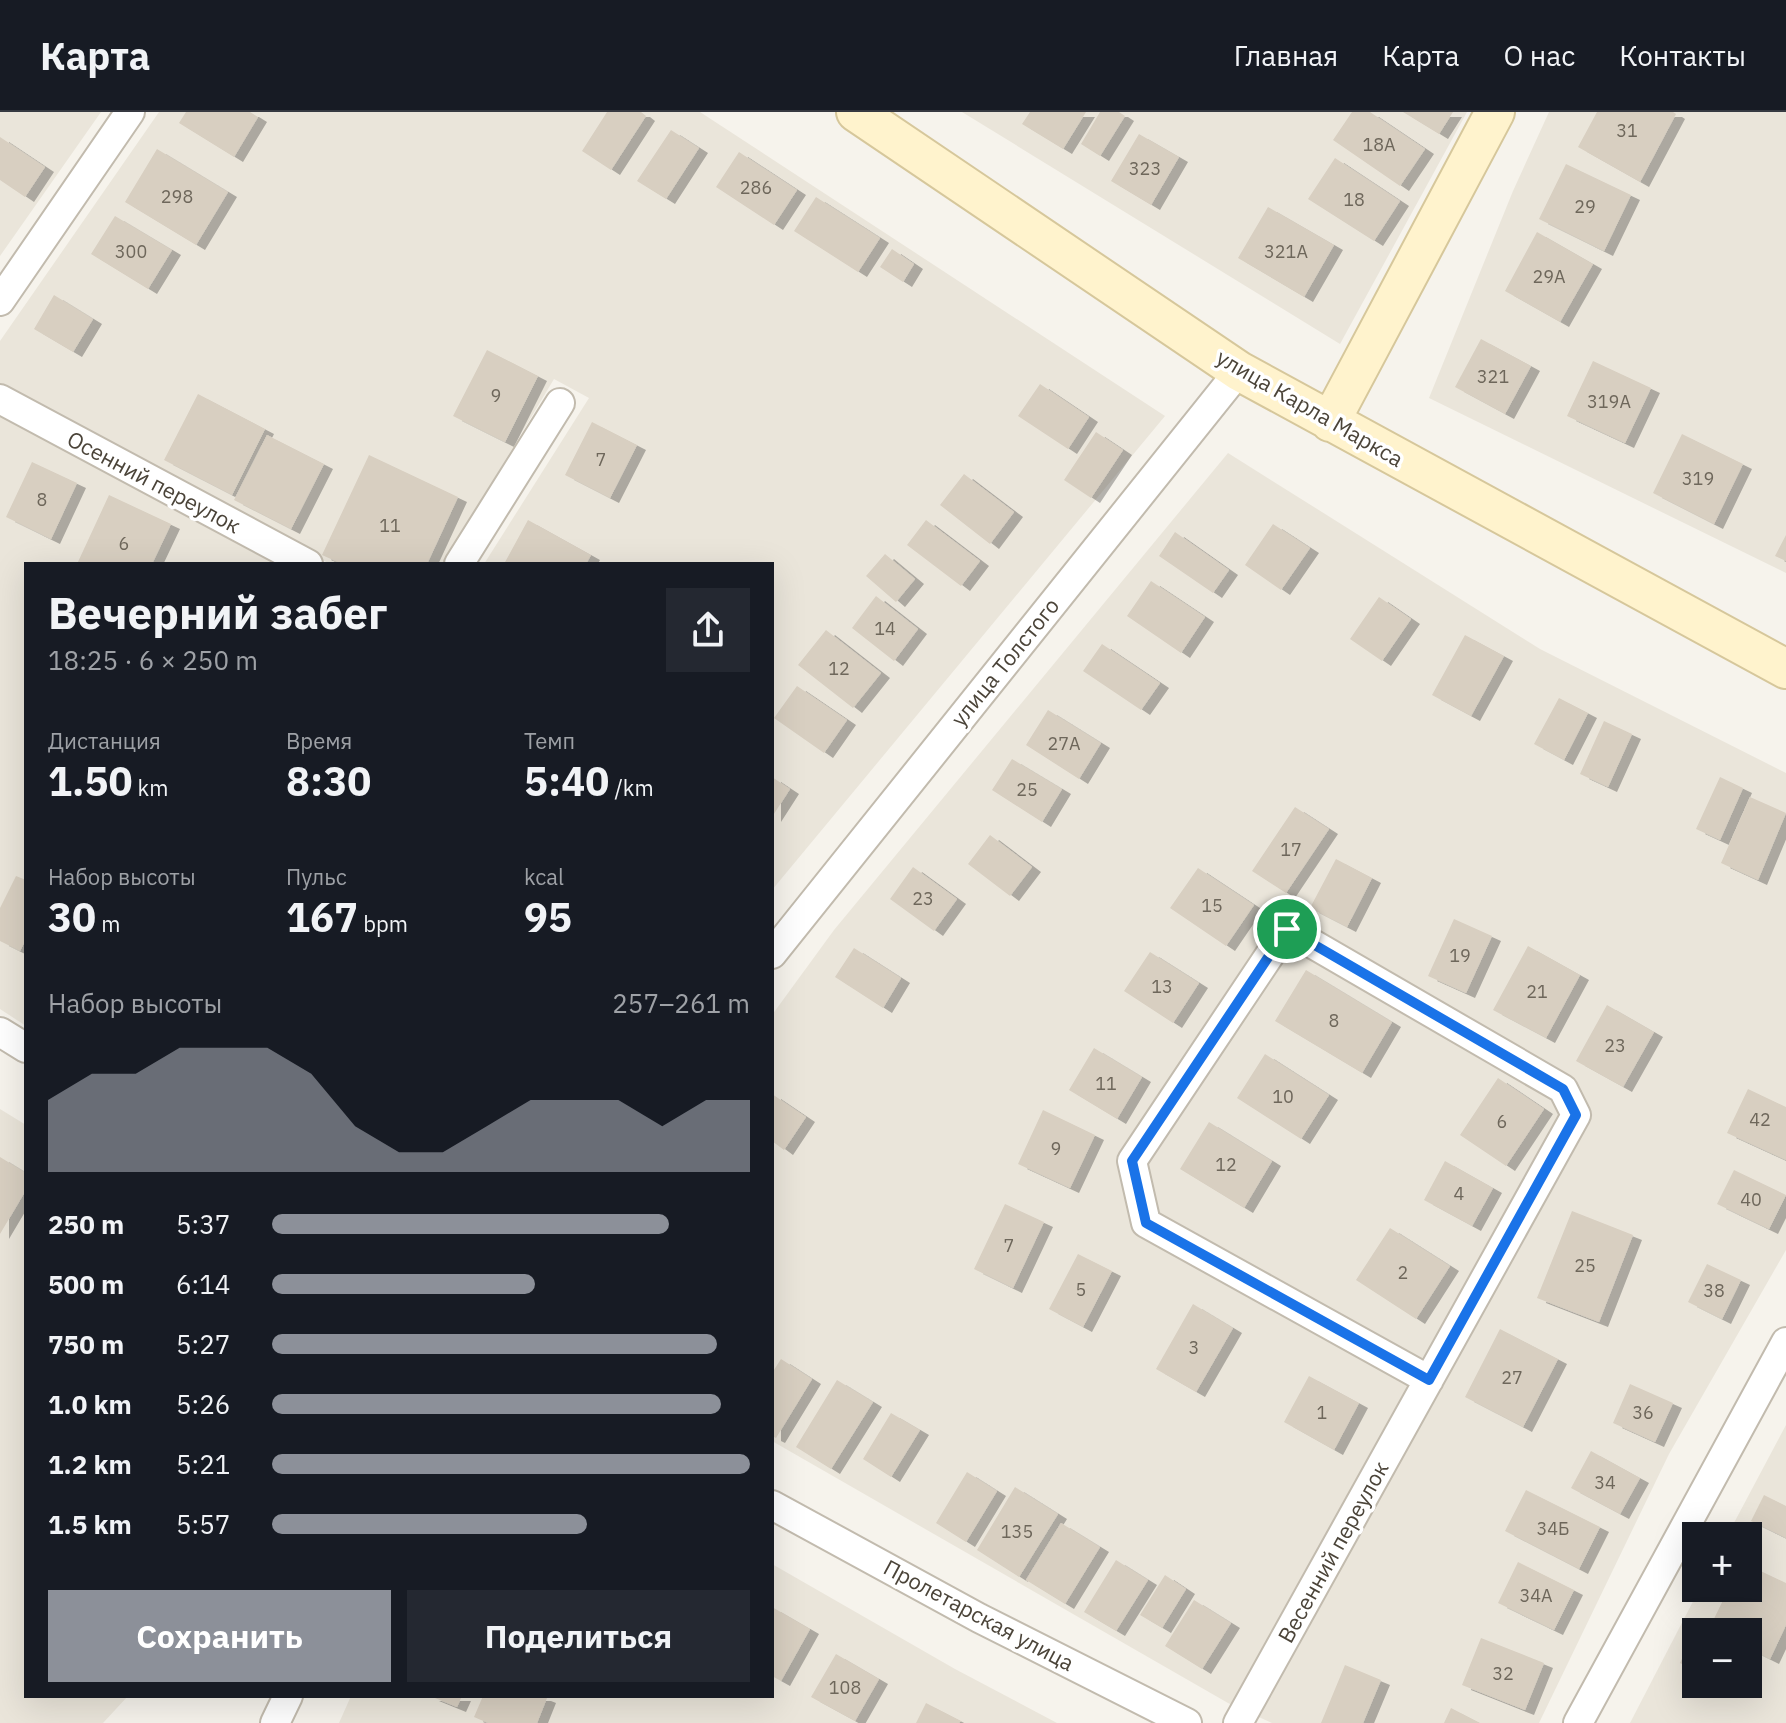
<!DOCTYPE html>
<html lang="ru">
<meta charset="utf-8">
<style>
:root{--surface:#171b24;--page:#242831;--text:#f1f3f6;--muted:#9ea1a6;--line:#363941;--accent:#8c9099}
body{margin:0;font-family:"IBM Plex Sans",sans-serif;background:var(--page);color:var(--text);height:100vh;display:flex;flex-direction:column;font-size:30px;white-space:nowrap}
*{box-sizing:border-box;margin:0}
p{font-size:26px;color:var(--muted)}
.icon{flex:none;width:44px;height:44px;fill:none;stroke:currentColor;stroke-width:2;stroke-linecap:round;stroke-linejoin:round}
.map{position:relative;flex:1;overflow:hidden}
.details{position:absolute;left:24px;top:450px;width:750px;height:1136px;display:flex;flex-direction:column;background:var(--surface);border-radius:0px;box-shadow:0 8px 32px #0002}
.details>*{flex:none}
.tools{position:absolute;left:1682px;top:1410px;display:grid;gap:16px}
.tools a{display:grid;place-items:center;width:80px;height:80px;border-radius:0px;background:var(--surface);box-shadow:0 8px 32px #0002;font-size:40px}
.pin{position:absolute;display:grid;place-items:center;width:68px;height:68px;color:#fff;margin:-34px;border:4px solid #fff;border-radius:50%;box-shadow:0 2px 8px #0007}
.round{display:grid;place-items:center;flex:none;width:84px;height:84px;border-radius:0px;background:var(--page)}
.head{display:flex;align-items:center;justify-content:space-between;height:136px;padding:0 24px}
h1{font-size:44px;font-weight:700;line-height:60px}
.figures{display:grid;grid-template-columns:repeat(3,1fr);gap:12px;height:136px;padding:8px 24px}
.figures div{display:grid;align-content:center}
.figures b{font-size:40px;font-weight:700}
.figures small{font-size:22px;font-weight:400}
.figures p{font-size:22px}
.chart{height:224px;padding:16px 24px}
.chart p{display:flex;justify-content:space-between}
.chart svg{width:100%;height:144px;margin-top:8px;fill:var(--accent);opacity:.7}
.action{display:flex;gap:16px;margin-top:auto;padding:16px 24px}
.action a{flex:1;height:92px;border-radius:0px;background:var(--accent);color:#fff;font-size:32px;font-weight:700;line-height:92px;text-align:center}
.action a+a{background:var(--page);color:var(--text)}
ul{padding:0 24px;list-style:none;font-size:26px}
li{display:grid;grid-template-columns:128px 96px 1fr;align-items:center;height:60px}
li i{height:20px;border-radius:10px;background:var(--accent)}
header{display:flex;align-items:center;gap:48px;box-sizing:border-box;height:112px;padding:0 40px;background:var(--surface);border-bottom:2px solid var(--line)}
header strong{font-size:38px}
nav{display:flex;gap:44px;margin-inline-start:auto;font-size:28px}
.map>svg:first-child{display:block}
</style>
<header>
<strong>Карта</strong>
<nav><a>Главная</a><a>Карта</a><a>О нас</a><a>Контакты</a></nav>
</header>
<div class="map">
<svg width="1786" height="1611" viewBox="0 0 1786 1611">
<defs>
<filter id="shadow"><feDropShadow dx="9" dy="5" stdDeviation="0" flood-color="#0004"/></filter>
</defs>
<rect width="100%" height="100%" fill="#f6f3ec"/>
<path fill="#eae5da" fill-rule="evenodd" d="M0,0H101L0,144Z
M159,0H700L1165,304L772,778V452H484L589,286L554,267L443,452H330L0,272V229Z
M962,0H1467L1340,232Z
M1549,0H1786V461L1429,286L1513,79Z
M0,304L275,452H26V914L0,897Z
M1228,341L1540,537L1786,661V1138L1669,1342L1539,1611H1272L1228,1591L772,1329V903L834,818Z
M0,997L26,1013V1584H128L103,1611H0Z
M1786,1313V1611H1630L1700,1476H1748V1424H1727ZM1696,1520H1748V1572H1696Z
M772,1452L955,1557L1057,1611H339L351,1584H772Z"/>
<path fill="#d8cfc1" filter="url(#shadow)" d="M186,0H250L258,5L234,45L179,11Z
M607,0H641L646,4L611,58L582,39Z
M1030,0H1086L1063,37L1022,12Z
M1100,0H1119L1125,4L1100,44L1081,32Z
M1352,0H1370L1425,37L1400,74L1333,28Z
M1403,0H1453L1439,22Z
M1597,0H1673L1676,2L1640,70L1578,35Z
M671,18L699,36L666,87L637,69Z
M1139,22L1179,45L1151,93L1111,69Z
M0,25L45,55L25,85L0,68Z
M157,37L228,80L196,133L125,90Z
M739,40L797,78L774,113L716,75Z
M1335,46L1400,89L1374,129L1308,87Z
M1566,52L1631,83L1604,139L1539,107Z
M816,85L880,126L858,160L794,119Z
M1268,95L1334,133L1304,185L1238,146Z
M115,104L172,138L148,177L91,142Z
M1537,120L1593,152L1560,210L1505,179Z
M892,137L914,152L903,170L880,155Z
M54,183L93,207L73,240L34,217Z
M1481,227L1531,254L1505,302L1455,275Z
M487,238L538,264L505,330L453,304Z
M1593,249L1651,276L1625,331L1567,304Z
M1040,272L1089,305L1068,337L1018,304Z
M198,282L265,317L232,383L164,348Z
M592,310L637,333L610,386L565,363Z
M1096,320L1123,338L1091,386L1064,368Z
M1682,322L1743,352L1714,412L1653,381Z
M267,323L324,352L291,417L234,388Z
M369,343L458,385L427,452H342L322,443Z
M32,350L77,371L51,427L6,405Z
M964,362L1014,400L990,432L940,393Z
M109,383L171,412L152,452H77Z
M528,408L591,443L586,452H504Z
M926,408L980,449L961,474L907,433Z
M1273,412L1310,436L1281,478L1245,453Z
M1175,420L1229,458L1213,481L1159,444Z
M1786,423V449L1775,444Z
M885,442L915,467L896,490L866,464Z
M1151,469L1205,505L1181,541L1127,504Z
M876,484L918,517L894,549L852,516Z
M1379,485L1411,507L1382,549L1350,527Z
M826,518L881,561L853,596L798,553Z
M1465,523L1504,544L1471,604L1432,583Z
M1102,532L1160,571L1141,598L1083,559Z
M797,574L847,608L824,641L774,606Z
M1559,586L1588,601L1564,648L1534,632Z
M1048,598L1101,631L1079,667L1026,633Z
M1604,609L1632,622L1608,675L1580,662Z
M1012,647L1062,677L1042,710L992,678Z
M772,665L790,677L772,705Z
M1720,665L1743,676L1720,728L1696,717Z
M1750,685L1786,701L1758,768L1721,751Z
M1295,695L1329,717L1286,781L1252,759Z
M990,723L1032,755L1010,784L968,752Z
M1336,747L1372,766L1347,815L1310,796Z
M913,755L957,787L934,819L890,787Z
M1198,756L1254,793L1226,834L1170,796Z
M16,764L26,768V827L20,839L0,829V796Z
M1454,807L1492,824L1466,881L1428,864Z
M1528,834L1580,863L1546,926L1493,898Z
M854,836L901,866L883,896L835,865Z
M1150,840L1199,871L1173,911L1124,879Z
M1306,858L1392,910L1362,961L1275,909Z
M1607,893L1654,920L1623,975L1576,949Z
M1094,936L1142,965L1117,1007L1069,978Z
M1265,942L1329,983L1301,1027L1237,986Z
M1498,966L1544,997L1506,1054L1460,1023Z
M1748,977L1786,995V1048L1727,1021Z
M772,982L806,1005L784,1038L772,1029Z
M1043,998L1095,1023L1070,1076L1018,1052Z
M1209,1010L1272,1049L1244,1096L1180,1057Z
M0,1045L26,1061V1078L0,1122Z
M1445,1049L1493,1076L1472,1114L1424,1088Z
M1734,1058L1786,1083L1769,1117L1717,1092Z
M1005,1092L1044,1110L1013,1176L974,1157Z
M1572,1099L1633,1123L1599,1210L1537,1186Z
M1390,1116L1450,1154L1416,1207L1356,1168Z
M1078,1142L1112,1159L1083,1215L1049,1197Z
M1707,1152L1741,1168L1722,1207L1688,1190Z
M1193,1192L1233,1216L1196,1280L1156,1257Z
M1500,1217L1558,1247L1523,1315L1465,1285Z
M781,1247L812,1267L776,1326L772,1324V1261Z
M1309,1264L1359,1291L1334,1338L1284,1310Z
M837,1268L873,1290L831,1357L796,1335Z
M1630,1272L1673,1291L1655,1330L1613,1311Z
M891,1301L920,1318L891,1365L863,1347Z
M1591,1339L1640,1366L1620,1402L1571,1376Z
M967,1360L997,1379L966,1430L936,1411Z
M1015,1375L1058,1402L1019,1465L977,1438Z
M1526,1378L1600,1415L1579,1457L1505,1419Z
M1764,1383L1786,1394V1426L1751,1409Z
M1061,1411L1100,1435L1065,1492L1026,1468Z
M1116,1448L1148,1468L1116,1519L1084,1500Z
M1518,1450L1574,1478L1554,1518L1498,1491Z
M1748,1453L1786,1471V1513L1770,1547L1748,1536V1520H1715L1709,1517L1729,1476H1748Z
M1165,1463L1186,1477L1162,1516L1140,1503Z
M1194,1488L1231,1511L1202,1557L1165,1534Z
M772,1495L810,1517L781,1569L772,1564Z
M1697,1516L1704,1520H1696V1559L1680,1551Z
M1481,1526L1544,1551L1525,1598L1462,1573Z
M836,1542L879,1567L855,1609L811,1585Z
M1345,1553L1381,1568L1363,1611H1321Z
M430,1584H462L457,1595Z
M483,1584H542L547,1586L537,1611H488L474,1605Z
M926,1591L961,1609L959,1611H916Z
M1451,1596L1480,1611H1444Z"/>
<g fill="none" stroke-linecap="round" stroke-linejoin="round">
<g stroke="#c2bbae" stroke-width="32">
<path id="street" d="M0,189L130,0
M0,287L308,452
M459,452L560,291
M772,842L1239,259
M0,920L26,936
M772,1393L979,1506L1187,1611
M275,1611L288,1584
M1238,1611L1576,1003L1563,977L1287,817L1132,1049L1146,1111L1429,1268
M1578,1611L1786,1230"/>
</g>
<g stroke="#d6c79b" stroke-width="42">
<path id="secondary" d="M856,0L1239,259L1786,557
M1330,310L1495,0"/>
</g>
<use href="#street" stroke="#fff" stroke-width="28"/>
<use href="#secondary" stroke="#fff3cd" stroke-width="38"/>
</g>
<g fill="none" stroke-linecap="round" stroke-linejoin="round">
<g stroke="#fff" stroke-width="16">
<path id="route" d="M1287,817L1563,977L1576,1003L1429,1268L1146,1111L1132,1049Z"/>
</g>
<use href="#route" stroke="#1a73e8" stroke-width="10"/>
</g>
<g text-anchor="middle" stroke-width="7" stroke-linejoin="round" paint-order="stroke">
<g font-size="18" fill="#6e675b">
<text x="1627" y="25">31</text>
<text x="1379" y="39">18А</text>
<text x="1145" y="63">323</text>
<text x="756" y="82">286</text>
<text x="177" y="91">298</text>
<text x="1354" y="94">18</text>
<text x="1585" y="101">29</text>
<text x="131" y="146">300</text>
<text x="1286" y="146">321А</text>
<text x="1549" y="171">29А</text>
<text x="1493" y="271">321</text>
<text x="496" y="290">9</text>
<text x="1609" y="296">319А</text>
<text x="601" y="354">7</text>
<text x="1698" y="373">319</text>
<text x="42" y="394">8</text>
<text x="390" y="420">11</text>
<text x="124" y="438">6</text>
<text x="885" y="523">14</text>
<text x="839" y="563">12</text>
<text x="1064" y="638">27А</text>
<text x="1027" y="684">25</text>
<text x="1291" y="744">17</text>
<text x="923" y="793">23</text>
<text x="1212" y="800">15</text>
<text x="1460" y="850">19</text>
<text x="1162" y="881">13</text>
<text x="1537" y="886">21</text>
<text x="1334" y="915">8</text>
<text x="1615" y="940">23</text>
<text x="1106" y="978">11</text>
<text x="1283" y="991">10</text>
<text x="1760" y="1014">42</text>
<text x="1502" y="1016">6</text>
<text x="1056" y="1043">9</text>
<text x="1226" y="1059">12</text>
<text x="1459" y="1088">4</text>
<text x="1751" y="1094">40</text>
<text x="1009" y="1140">7</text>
<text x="1585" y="1160">25</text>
<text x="1403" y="1167">2</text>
<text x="1081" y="1184">5</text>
<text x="1714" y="1185">38</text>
<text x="1194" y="1242">3</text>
<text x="1512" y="1272">27</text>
<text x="1322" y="1307">1</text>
<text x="1643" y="1307">36</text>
<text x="1605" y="1377">34</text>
<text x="1553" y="1423">34Б</text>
<text x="1017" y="1426">135</text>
<text x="1536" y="1490">34А</text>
<text x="1503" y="1568">32</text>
<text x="845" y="1582">108</text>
</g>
<g font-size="22" fill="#4b4439" stroke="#fff">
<text transform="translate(1310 296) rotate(30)" y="8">улица Карла Маркса</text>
<text transform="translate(154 370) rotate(28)" y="8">Осенний переулок</text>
<text transform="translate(1005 550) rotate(-51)" y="8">улица Толстого</text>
<text transform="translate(1333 1440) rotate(-61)" y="8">Весенний переулок</text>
<text transform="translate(979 1503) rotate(28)" y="8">Пролетарская улица</text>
</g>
</g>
</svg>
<div class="tools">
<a>+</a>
<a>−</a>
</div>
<div class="pin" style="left:1287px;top:817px;background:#1e9e55"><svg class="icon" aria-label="arrive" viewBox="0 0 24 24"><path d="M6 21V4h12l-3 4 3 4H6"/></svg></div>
<section class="details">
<div class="head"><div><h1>Вечерний забег</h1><p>18:25 · 6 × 250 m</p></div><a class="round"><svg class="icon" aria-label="share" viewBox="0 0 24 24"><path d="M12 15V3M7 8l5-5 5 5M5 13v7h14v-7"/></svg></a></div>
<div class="figures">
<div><p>Дистанция</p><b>1.50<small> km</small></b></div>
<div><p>Время</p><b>8:30</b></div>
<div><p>Темп</p><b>5:40<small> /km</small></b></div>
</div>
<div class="figures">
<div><p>Набор высоты</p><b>30<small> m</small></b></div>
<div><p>Пульс</p><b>167<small> bpm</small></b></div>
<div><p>kcal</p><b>95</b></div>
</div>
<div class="chart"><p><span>Набор высоты</span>257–261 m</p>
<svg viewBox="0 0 160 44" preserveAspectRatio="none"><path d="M0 44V22L10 14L20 14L30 6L40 6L50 6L60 14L70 30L80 38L90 38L100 30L110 22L120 22L130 22L140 30L150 22L160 22V44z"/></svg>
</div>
<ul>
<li><b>250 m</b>5:37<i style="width:83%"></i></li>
<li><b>500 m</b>6:14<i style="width:55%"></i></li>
<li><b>750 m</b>5:27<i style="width:93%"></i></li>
<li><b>1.0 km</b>5:26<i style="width:94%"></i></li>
<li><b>1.2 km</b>5:21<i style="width:100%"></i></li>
<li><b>1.5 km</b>5:57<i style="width:66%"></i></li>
</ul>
<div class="action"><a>Сохранить</a><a>Поделиться</a></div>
</section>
</div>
